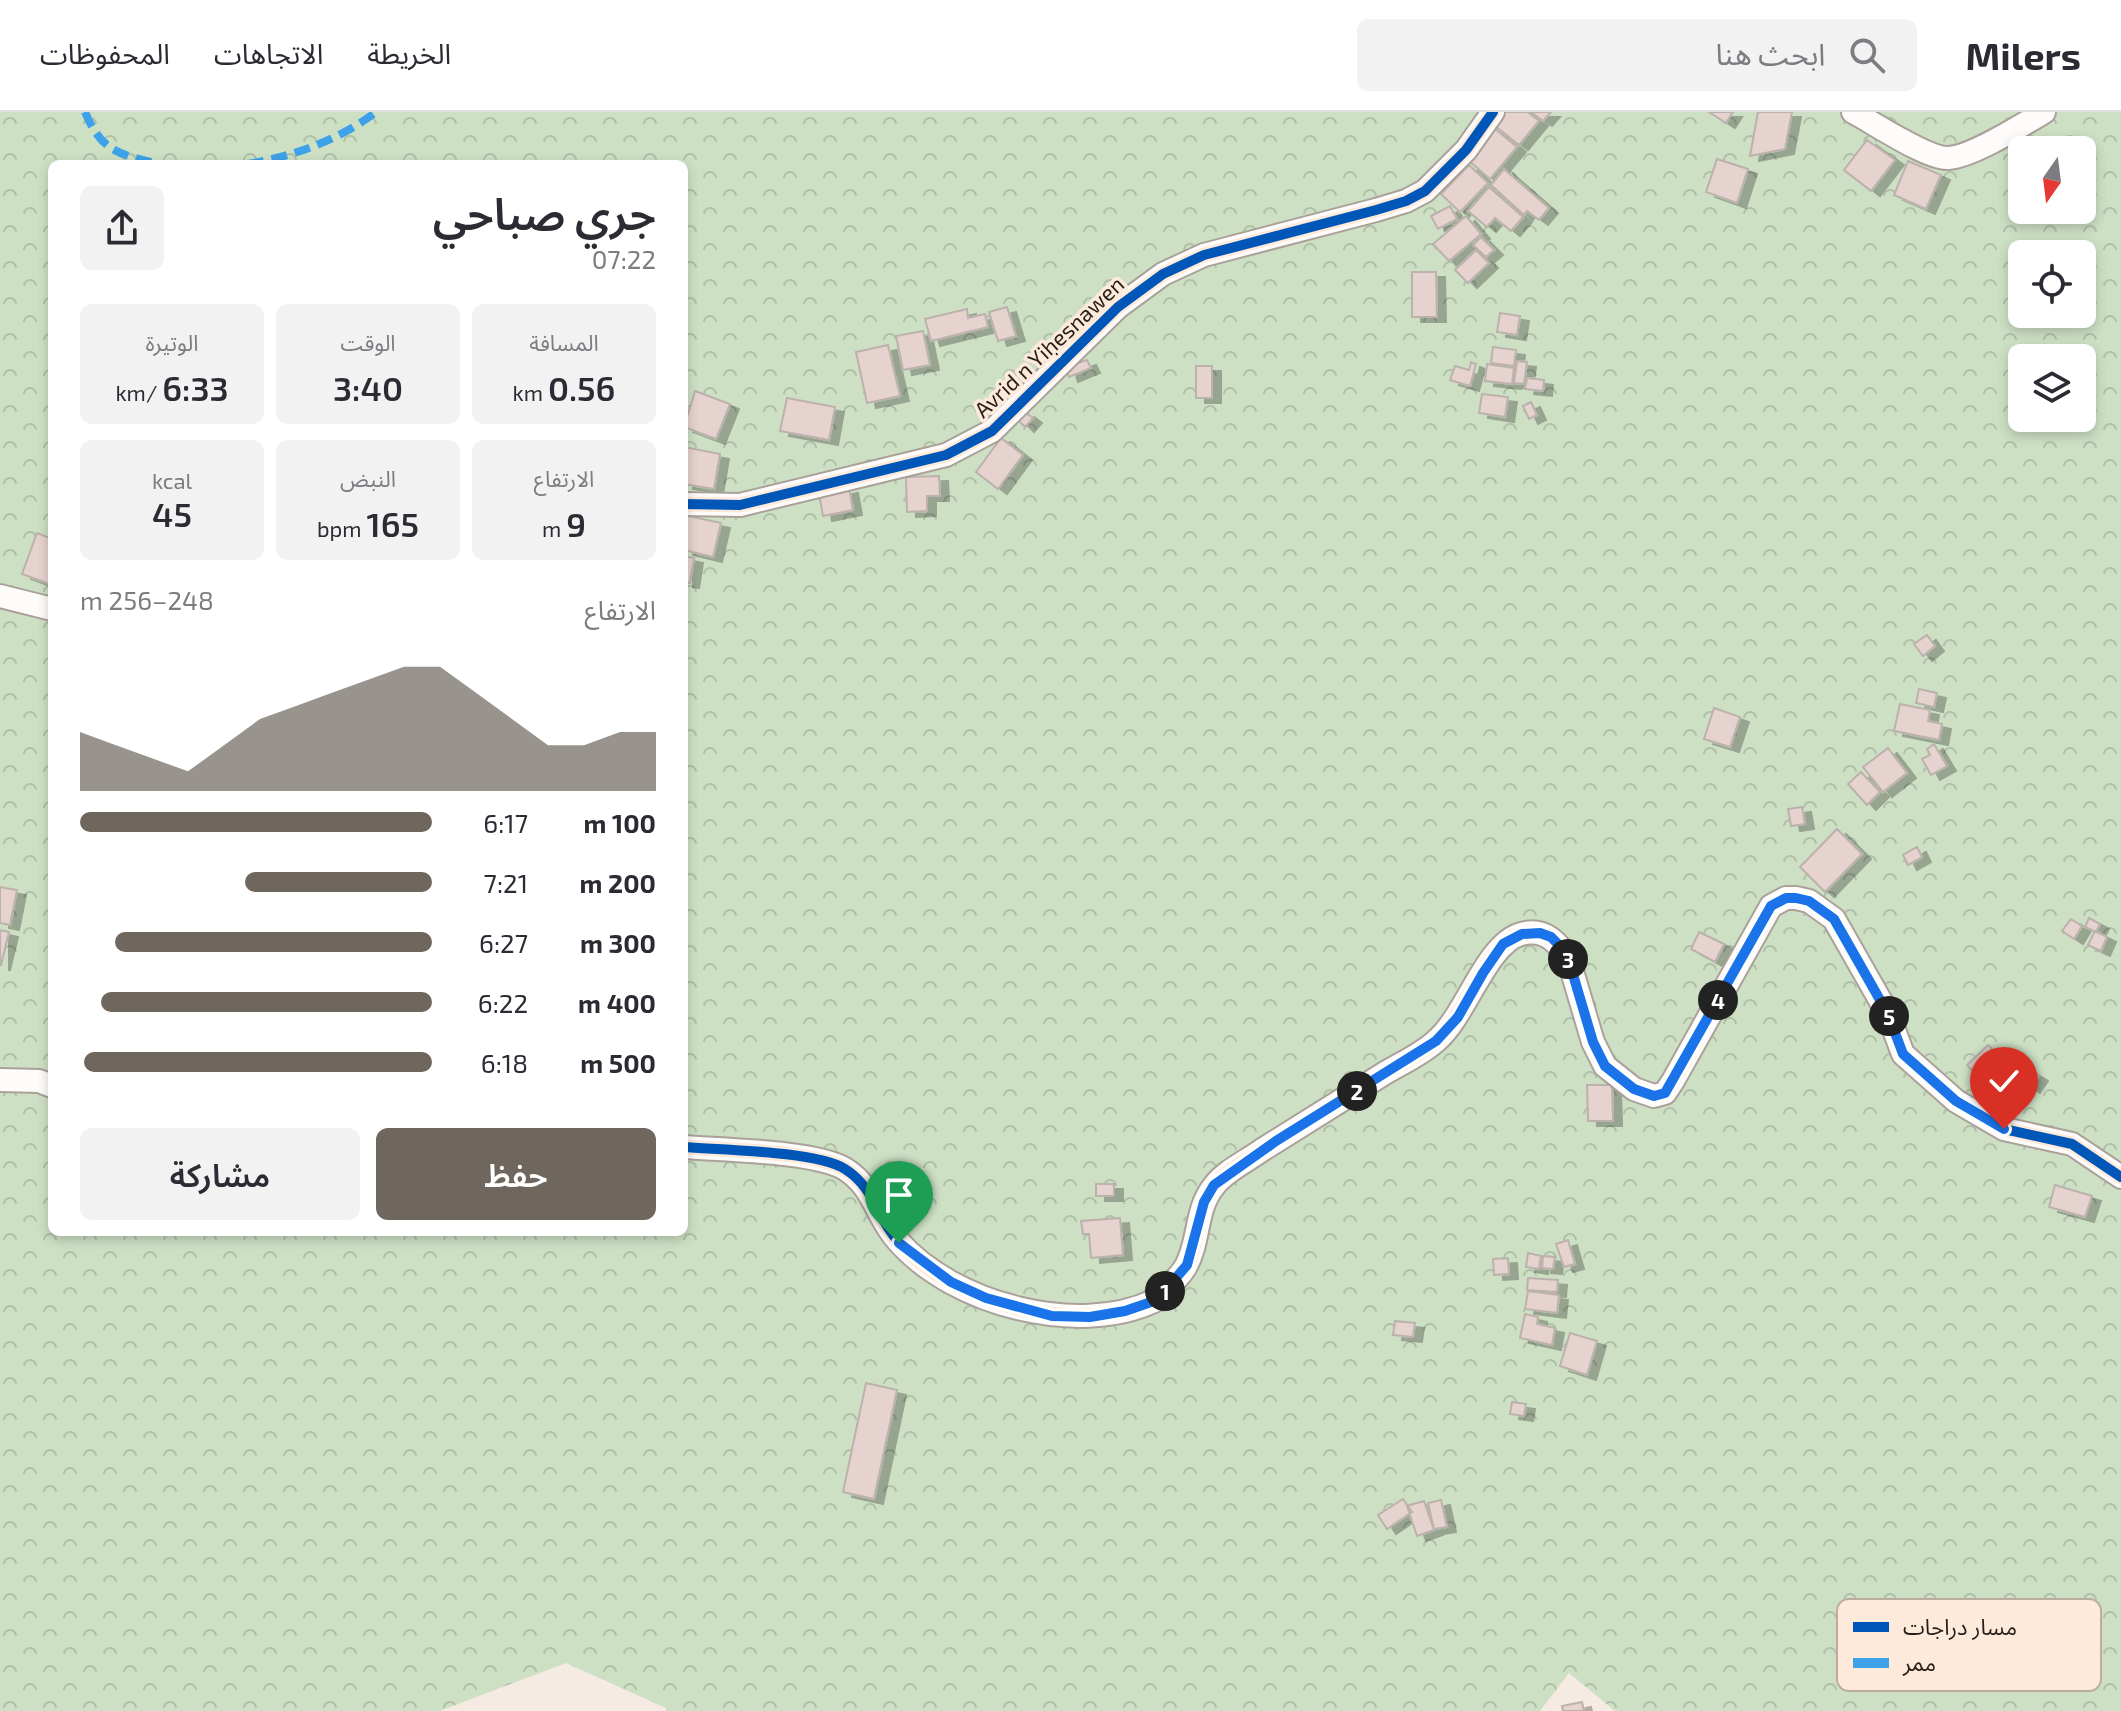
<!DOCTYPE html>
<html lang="ar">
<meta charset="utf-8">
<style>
:root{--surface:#fff;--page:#f2f2f3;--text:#2b2b33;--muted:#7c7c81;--line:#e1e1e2;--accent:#6f665e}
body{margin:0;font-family:"Exo 2","Noto Sans Arabic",sans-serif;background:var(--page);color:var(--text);direction:rtl;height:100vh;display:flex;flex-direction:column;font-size:30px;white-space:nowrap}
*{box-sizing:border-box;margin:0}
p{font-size:26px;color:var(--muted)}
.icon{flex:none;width:44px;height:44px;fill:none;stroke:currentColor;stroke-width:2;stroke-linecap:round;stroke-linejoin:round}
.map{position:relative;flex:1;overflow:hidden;direction:ltr}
.drawer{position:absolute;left:48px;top:48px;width:640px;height:1076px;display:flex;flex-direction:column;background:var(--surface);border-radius:12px;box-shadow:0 4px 12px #0003;direction:rtl}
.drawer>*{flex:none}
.needle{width:52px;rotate:194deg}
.tools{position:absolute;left:2008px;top:24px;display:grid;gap:16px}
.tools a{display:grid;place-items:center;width:88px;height:88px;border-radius:12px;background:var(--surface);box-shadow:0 4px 12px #0003;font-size:40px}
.pin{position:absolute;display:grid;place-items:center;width:68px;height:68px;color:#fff;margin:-82px -34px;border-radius:50% 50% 50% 0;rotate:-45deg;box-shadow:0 0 8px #0007}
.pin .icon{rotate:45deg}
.km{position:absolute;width:40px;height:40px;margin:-20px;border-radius:50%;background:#222;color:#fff;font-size:22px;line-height:40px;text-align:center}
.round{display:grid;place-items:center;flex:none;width:84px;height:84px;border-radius:12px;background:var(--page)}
.overview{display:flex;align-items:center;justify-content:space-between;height:136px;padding:0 32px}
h1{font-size:44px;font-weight:600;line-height:60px}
.stats{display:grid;grid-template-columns:repeat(3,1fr);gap:12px;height:136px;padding:8px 32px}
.stats div{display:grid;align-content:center;border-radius:12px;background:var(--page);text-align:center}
.stats b{font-size:34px;font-weight:600}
.stats small{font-size:22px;font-weight:400}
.stats p{font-size:22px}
.chart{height:224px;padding:16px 32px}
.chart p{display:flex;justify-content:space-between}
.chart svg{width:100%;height:144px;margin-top:8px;fill:var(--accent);opacity:.7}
.action{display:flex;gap:16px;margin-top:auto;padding:16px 32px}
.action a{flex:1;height:92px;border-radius:12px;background:var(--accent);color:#fff;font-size:32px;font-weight:600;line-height:92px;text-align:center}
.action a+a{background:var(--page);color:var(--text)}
ul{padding:0 32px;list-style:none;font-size:26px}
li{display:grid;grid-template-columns:128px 96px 1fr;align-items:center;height:60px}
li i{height:20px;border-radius:10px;background:var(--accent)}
header{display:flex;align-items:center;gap:48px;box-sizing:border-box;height:112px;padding:0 40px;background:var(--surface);border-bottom:2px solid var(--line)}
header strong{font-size:38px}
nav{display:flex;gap:44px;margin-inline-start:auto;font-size:28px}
.search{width:560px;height:72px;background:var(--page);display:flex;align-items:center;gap:20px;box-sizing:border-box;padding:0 28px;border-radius:12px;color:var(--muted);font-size:30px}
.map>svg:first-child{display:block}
</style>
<header>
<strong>Milers</strong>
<div class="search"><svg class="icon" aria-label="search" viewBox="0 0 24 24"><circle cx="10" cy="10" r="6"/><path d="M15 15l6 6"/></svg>ابحث هنا</div>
<nav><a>الخريطة</a><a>الاتجاهات</a><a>المحفوظات</a></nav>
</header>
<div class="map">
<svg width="2121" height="1599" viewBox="0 0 2121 1599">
<defs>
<pattern id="forest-crowns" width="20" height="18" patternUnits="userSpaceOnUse" patternTransform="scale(2)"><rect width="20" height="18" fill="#cde0c4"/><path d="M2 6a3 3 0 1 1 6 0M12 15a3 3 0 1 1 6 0" fill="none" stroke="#b0c0a8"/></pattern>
<filter id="shadow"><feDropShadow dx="9" dy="5" stdDeviation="0" flood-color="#0004"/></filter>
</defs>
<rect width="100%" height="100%" fill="#f5ebe2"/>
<path fill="url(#forest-crowns)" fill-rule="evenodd" d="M0,0H2121V1599H1615L1569,1561L1540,1599H666V1596L566,1551L440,1599H0ZM2022,38H2082V98H2022ZM52,52H684V1120H52ZM2022,142H2082V202H2022ZM2022,246H2082V306H2022Z"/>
<path fill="#e6d2ce" stroke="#bcb2ad" stroke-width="2" filter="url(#shadow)" d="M1504,0H1528L1539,9L1519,33L1494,13Z
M1531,0H1551L1543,9Z
M1709,0H1733L1726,11Z
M1758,0H1792L1785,37L1750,44Z
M1494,16L1517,35L1490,67L1468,48Z
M1867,28L1895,48L1871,79L1844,58Z
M1717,47L1748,57L1737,91L1706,80Z
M1908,49L1941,63L1926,97L1894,83Z
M1469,53L1488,71L1460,100L1441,82Z
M1504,57L1549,96L1539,108L1527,99L1524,103L1491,73Z
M1489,75L1523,105L1511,119L1495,106L1487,115L1468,99Z
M1450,94L1457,107L1438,117L1431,104Z
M1466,104L1481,122L1449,149L1433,132Z
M1481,125L1494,138L1486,145L1473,133Z
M1476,138L1489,151L1468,171L1455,158Z
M1412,160H1436L1437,205H1412Z
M1007,195L1016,224L998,229L989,200Z
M967,197L968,206L985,202L988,215L931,229L925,207Z
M1500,201L1520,204L1517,223L1497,220Z
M923,219L930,253L903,258L896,224Z
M888,233L900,284L867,291L856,240Z
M1493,235L1516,238L1514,254L1491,251Z
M1087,248L1091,256L1069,265L1066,255Z
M1517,249L1527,250L1524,272L1514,271Z
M1471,250L1476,252L1470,274L1450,268L1455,254L1469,258Z
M1487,252L1514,256L1512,272L1485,269Z
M1196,254H1212V286H1196Z
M1527,266L1544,268L1543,279L1525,277Z
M695,279L730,292L716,327L684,315Z
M1482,282L1508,285L1505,305L1479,301Z
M787,286L835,295L829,328L780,319Z
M1531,290L1537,303L1529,307L1523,294Z
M1025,300L1033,306L1025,315L1018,308Z
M1001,326L1023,343L998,377L976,360Z
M684,335L720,342L714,377L684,372Z
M939,364L940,384H927V399L907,400L906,365Z
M849,376L853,398L823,404L819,382Z
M684,403L721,411L713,445L684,438Z
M37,421L52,427V473L22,462Z
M684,444L694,446L690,471L684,470Z
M1927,523L1935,534L1923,544L1914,532Z
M1919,577L1937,581L1934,595L1916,591Z
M1900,592L1930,598L1928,609L1942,612L1939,628L1894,619Z
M1714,596L1740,605L1730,635L1704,627Z
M1934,632L1947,654L1931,663L1922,647L1930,643L1927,637Z
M1888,636L1907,661L1883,680L1863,655Z
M1861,660L1880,680L1867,693L1848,672Z
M1802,695L1805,712L1791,714L1788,697Z
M1837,717L1862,742L1825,780L1800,755Z
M1917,735L1922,745L1908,753L1903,743Z
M0,775L17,778L10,813L0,811Z
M2089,806L2100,812L2096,820L2085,815Z
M2071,807L2082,814L2074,827L2062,819Z
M0,818L9,820L1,853H0Z
M2095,819L2107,825L2101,839L2088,833Z
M1699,820L1724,832L1715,850L1691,837Z
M1988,933L2016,960L2011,964L2002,956L1985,972L1967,953Z
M2023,954L2039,964L2031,976L2015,966Z
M1587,973H1612L1613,1009H1588Z
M1096,1072H1114V1084H1096Z
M2055,1073L2092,1084L2085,1105L2049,1095Z
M1120,1106L1123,1143L1091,1146L1089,1122H1083L1081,1109Z
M1568,1128L1575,1152L1564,1155L1556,1132Z
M1528,1141L1541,1144L1539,1157L1526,1155Z
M1543,1144L1555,1145L1553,1157L1542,1156Z
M1508,1146L1509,1162L1494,1163L1493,1147Z
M1528,1166L1558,1168L1557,1180L1527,1178Z
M1528,1179L1559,1183L1557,1201L1525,1197Z
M1525,1202L1538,1205L1537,1212L1555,1216L1552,1233L1520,1226Z
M1395,1209L1415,1211L1413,1225L1393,1223Z
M1570,1221L1597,1229L1587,1263L1560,1254Z
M866,1271L897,1278L874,1387L843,1380Z
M1512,1290L1526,1292L1524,1304L1510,1302Z
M1403,1387L1412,1400L1387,1417L1378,1403Z
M1441,1388L1447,1415L1434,1417L1428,1391Z
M1424,1389L1434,1418L1417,1424L1407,1394Z
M1582,1590L1584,1599H1563L1562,1594Z"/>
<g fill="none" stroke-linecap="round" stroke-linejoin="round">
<g stroke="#aaa29a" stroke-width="26">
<path id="minor" d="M1853,0C1874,11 1927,47 1948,46C1972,45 2022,13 2044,0
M684,392L740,393L946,343L992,319L1118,195L1163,162L1204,143L1376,98L1406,89L1425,79L1466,38L1493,0
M0,484L52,497
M0,968L39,969L52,974
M684,1035C721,1038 816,1039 845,1057C875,1076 876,1105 898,1129C953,1192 1077,1225 1154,1189C1161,1186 1166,1178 1171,1173C1176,1167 1183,1160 1186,1154C1200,1129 1195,1097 1214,1074C1225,1059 1247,1049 1262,1038C1303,1012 1344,987 1385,961C1402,951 1422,942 1436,929C1466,904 1486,832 1521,822C1545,815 1559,831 1569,849L1593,930L1605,954L1634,977L1654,984L1665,981L1673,969L1771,794L1786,786H1796L1809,789L1834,807L1888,902L1903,942L1956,989L2004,1017L2072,1032L2121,1065"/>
</g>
<use href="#minor" stroke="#fefcfb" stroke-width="22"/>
<path stroke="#3ea2ea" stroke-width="8" stroke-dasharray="16 8" stroke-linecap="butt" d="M85,0C102,41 120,42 159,52
M248,52C294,44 339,28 376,0"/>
<g stroke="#fdeada" stroke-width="15">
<path id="cycleway" d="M684,392L740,393L946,343L992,319L1118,195L1163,162L1204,143L1376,98L1406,89L1425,79L1466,38L1493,0
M684,1035C721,1038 816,1039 845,1057C875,1076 876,1105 898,1129C953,1192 1077,1225 1154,1189C1161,1186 1166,1178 1171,1173C1176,1167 1183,1160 1186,1154C1200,1129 1195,1097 1214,1074C1225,1059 1247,1049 1262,1038C1303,1012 1344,987 1385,961C1402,951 1422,942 1436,929C1466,904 1486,832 1521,822C1545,815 1559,831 1569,849L1593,930L1605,954L1634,977L1654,984L1665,981L1673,969L1771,794L1786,786H1796L1809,789L1834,807L1888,902L1903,942L1956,989L2004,1017L2072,1032L2121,1065"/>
</g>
<use href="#cycleway" stroke="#0057b8" stroke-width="10"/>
</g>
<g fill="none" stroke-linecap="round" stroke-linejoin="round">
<g stroke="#fff" stroke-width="16">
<path id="route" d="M899,1131L951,1170L986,1186L1052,1204L1090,1205L1125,1199L1157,1188L1187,1153L1204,1090L1214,1073L1276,1029L1436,929L1458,905L1483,861L1503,832L1522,822L1540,821L1551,825L1563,837L1569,849L1593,930L1605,954L1634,977L1654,984L1665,981L1771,794L1786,786H1796L1809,789L1834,807L1888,902L1903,942L1956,989L2004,1017"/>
</g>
<use href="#route" stroke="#1a73e8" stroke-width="10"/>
</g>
<g text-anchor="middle" stroke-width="7" stroke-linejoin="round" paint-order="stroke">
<g font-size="22" fill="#271e17" stroke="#fdeada">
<text transform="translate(1049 235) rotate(-43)" y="8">Avrid n Yiḥesnawen</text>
</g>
</g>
<rect x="1837" y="1487" width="264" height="92" rx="12" fill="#fdeada" stroke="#bdada0" stroke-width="2"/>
<rect x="1853" y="1510" width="36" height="10" fill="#0057b8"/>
<rect x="1853" y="1546" width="36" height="10" fill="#3ea2ea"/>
<g font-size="22" fill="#271e17">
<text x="1903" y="1523">مسار دراجات</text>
<text x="1903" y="1559">ممر</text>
</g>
</svg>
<div class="tools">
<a><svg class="needle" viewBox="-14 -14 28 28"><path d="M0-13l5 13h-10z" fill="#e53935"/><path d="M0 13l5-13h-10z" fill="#7c7c81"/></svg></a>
<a><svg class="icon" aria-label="locate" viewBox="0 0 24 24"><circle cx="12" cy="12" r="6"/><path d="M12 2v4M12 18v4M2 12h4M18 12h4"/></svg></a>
<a><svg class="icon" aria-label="layers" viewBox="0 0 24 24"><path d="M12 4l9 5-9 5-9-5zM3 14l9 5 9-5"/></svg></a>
</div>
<div class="pin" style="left:899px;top:1131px;background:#1e9e55"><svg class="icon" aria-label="arrive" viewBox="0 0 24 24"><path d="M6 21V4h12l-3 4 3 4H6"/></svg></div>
<div class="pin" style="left:2004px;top:1017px;background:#d93025"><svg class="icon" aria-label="check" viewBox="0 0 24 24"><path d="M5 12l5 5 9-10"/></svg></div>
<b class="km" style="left:1165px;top:1179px">1</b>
<b class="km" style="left:1357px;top:979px">2</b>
<b class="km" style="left:1568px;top:847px">3</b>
<b class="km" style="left:1718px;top:888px">4</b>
<b class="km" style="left:1889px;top:904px">5</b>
<section class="drawer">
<div class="overview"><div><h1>جري صباحي</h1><p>07:22</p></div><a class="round"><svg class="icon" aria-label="share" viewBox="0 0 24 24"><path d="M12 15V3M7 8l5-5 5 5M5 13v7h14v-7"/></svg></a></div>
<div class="stats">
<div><p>المسافة</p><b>0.56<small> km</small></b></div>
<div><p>الوقت</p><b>3:40</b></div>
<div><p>الوتيرة</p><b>6:33<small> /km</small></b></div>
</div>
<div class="stats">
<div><p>الارتفاع</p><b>9<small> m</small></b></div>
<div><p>النبض</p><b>165<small> bpm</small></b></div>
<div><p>kcal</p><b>45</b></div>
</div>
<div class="chart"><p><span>الارتفاع</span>248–256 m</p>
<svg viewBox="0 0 160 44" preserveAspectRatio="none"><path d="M0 44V26L10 30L20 34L30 38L40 30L50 22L60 18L70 14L80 10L90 6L100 6L110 14L120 22L130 30L140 30L150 26L160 26V44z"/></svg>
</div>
<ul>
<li><b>100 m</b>6:17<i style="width:100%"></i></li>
<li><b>200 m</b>7:21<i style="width:53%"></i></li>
<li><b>300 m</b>6:27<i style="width:90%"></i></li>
<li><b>400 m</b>6:22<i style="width:94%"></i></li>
<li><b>500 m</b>6:18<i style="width:99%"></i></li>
</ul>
<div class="action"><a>حفظ</a><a>مشاركة</a></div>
</section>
</div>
